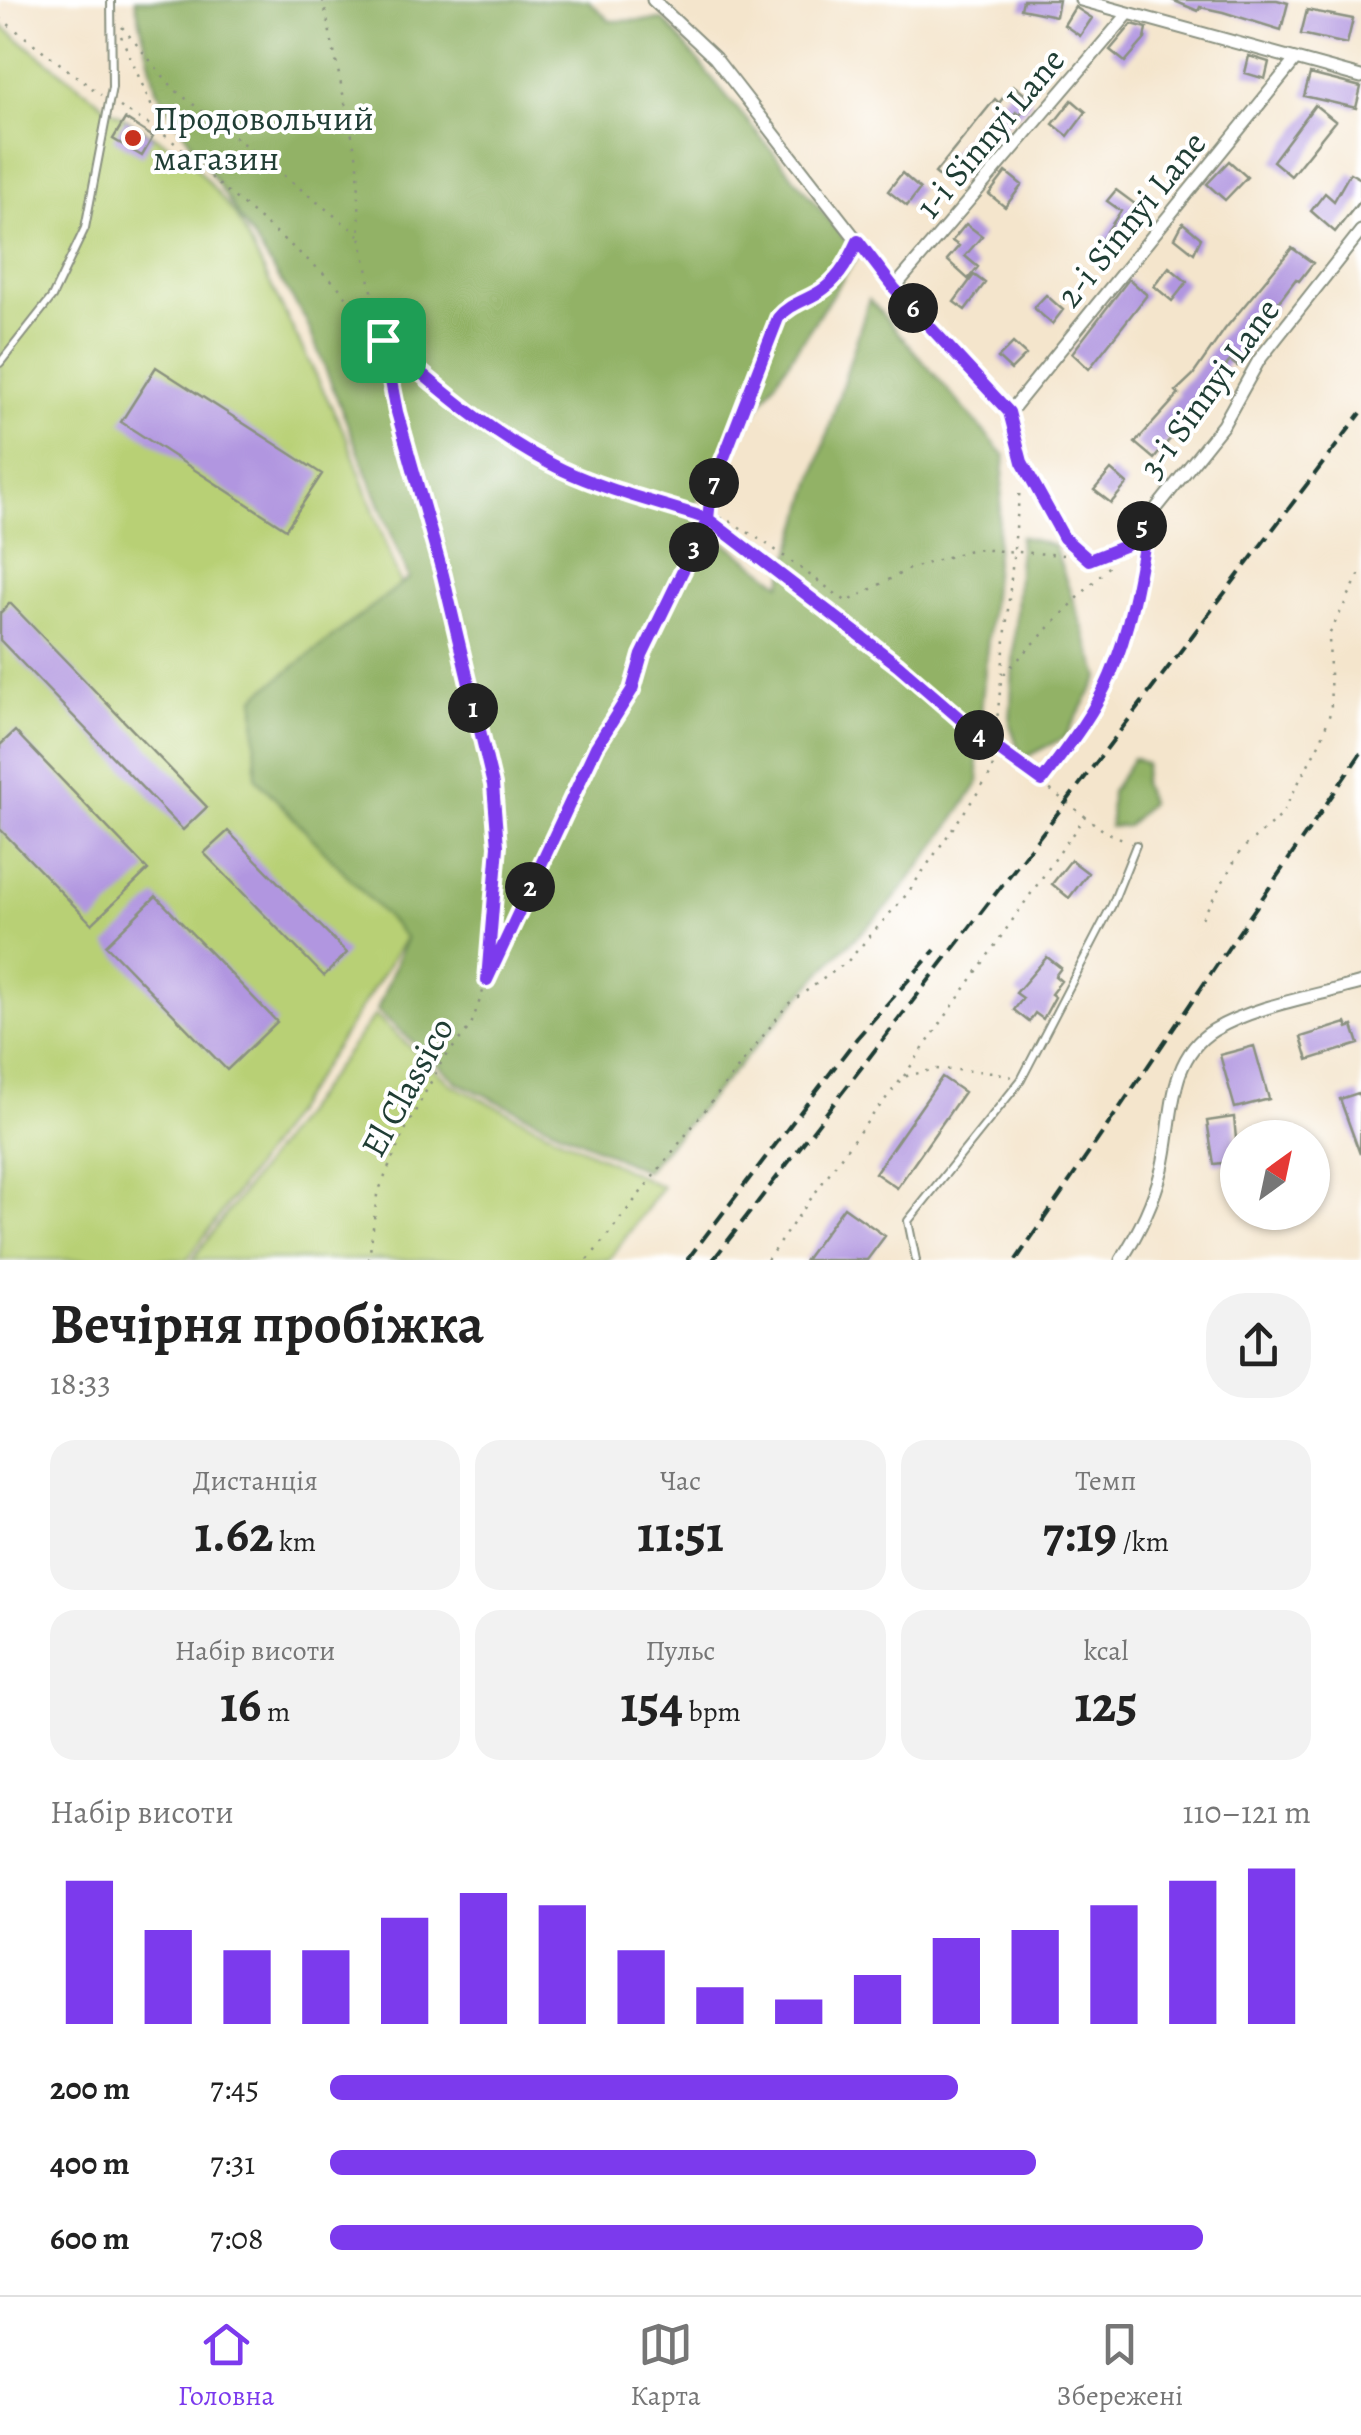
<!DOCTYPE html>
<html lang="uk">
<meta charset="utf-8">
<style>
:root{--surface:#fff;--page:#f2f2f2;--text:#222;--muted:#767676;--line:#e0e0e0;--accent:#7c3aed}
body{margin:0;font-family:Alegreya,serif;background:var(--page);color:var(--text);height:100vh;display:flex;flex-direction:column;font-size:38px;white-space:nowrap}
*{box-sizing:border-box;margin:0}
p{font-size:32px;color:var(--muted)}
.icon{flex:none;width:55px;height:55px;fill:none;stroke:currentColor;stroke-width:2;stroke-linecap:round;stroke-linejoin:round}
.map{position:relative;height:1260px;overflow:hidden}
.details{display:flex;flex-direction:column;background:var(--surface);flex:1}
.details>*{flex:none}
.needle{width:65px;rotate:33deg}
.tools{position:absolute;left:1220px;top:1120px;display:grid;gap:20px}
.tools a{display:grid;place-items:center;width:110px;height:110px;border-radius:50%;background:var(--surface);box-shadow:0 2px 8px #0004;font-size:50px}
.pin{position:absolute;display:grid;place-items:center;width:85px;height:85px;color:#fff;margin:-42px;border-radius:20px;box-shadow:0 5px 15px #0006}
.km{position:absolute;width:50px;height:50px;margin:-25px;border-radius:50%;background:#222;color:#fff;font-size:28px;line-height:50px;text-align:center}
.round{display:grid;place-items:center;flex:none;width:105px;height:105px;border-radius:40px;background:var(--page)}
.head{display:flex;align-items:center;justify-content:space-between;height:170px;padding:0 50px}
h1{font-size:55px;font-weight:600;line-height:75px}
.stats{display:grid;grid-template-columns:repeat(3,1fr);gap:15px;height:170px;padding:10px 50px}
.stats div{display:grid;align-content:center;border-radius:25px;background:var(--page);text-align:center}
.stats b{font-size:50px;font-weight:600}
.stats small{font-size:28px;font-weight:400}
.stats p{font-size:28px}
.chart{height:280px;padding:20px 50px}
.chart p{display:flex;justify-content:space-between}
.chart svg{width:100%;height:180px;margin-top:10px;stroke:var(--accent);stroke-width:6}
ul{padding:0 50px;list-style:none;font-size:32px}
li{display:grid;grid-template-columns:160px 120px 1fr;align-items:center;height:75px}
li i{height:25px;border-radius:12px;background:var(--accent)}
.tabs{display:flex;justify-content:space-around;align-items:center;height:140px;border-top:2px solid var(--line);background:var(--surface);font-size:28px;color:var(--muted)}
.tabs a{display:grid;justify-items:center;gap:5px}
.tabs .active{color:var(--accent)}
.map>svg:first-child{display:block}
</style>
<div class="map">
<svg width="1361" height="1260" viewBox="0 0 1361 1260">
<rect width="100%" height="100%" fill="#fff"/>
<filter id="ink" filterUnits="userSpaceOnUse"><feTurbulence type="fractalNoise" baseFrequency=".01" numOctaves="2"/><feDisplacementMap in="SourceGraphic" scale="20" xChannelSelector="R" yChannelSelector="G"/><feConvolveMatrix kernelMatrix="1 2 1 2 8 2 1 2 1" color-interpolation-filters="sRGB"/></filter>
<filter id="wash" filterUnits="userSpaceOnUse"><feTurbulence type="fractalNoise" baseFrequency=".0048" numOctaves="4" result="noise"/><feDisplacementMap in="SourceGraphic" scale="40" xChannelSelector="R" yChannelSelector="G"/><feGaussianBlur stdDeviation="2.25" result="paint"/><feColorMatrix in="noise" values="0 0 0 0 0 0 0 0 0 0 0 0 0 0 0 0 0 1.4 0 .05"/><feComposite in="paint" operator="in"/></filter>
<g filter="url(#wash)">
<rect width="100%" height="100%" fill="#f4e5cc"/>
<path fill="#b8d075" stroke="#6c8654" stroke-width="2.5" d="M0,25L108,108L187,156L237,217L347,438L441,694L468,836C380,981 289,1124 187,1260H0Z
M375,1015L451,1084L662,1187L609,1260H192Z"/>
<path fill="#92b266" stroke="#58784d" stroke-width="2.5" d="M135,0H588L610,21L664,20L858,255L688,515L781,584L869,299L1005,456L977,754L979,782L941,839L888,907L835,957L645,1171L457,1082L377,1010L406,938L256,778L255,697L409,578L305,318L156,89Z
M1020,536L1054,546L1100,677L1065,737L1022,759L1010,724Z
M1133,758L1146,764L1142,783L1150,803L1127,826L1110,827L1111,792Z"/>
<g id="blocks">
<path fill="#b196e0" d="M1023,0H1059L1056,16L1021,9Z
M1172,0H1277L1288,3L1281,30L1223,12L1200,7L1198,11Z
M1075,7L1092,18L1080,36L1064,25Z
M1307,10L1353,19L1347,44L1301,34Z
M1132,24L1147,28L1145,39L1125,62L1110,50Z
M1249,56L1269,62L1265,79L1245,73Z
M1310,74L1361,87L1356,108L1304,96Z
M1013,85L1032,100L1020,115L1016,112L952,187L935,173L995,99L999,103Z
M1072,100L1086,112L1068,136L1053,124Z
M1315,105L1335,121L1291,176L1273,161Z
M125,119L153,137L142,156L113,139Z
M1229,161L1247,177L1225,200L1207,184Z
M1006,172L1022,185L1005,207L989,194Z
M902,173L920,189L907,206L888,191Z
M1350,173L1361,179V199L1335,232L1311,211L1325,193L1334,201Z
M1116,190L1139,207L1137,216L1115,249L1102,239L1121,211L1107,201Z
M1183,223L1201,238L1194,253L1175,238Z
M966,224L982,236L965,256L978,267L968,279L947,260L959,246L952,241Z
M1292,248L1313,263L1299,281L1296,279L1246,345L1250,348L1237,366L1230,361L1207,390L1209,393L1167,436L1170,439L1154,459L1135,443L1179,394L1176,391L1193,375L1225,329Z
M1169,267L1187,282L1172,301L1154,286Z
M974,275L985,283L965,310L954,302Z
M1129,279L1147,295L1089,369L1072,353Z
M1046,295L1063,310L1052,324L1034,308Z
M1013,343L1026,355L1011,370L998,358Z
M156,367L322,474L286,529L121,422Z
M1111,470L1127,484L1111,503L1094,490Z
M10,603L207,807L183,830L0,640V613Z
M15,731L148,870L92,924L0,829V745Z
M228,831L347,953L324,976L204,853Z
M1071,860L1088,873L1069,898L1052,884Z
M156,896L277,1022L227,1070L106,945Z
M1047,957L1061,968L1055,976L1061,981L1051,994L1055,997L1043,1019L1035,1013L1029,1022L1014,1010L1023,998L1016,993Z
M1346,1023L1348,1028L1353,1026L1359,1044L1308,1060L1301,1037Z
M1254,1046L1269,1099L1235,1108L1220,1055Z
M942,1077L964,1092L897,1188L875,1173Z
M1358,1093L1361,1100L1360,1154L1340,1099Z
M1234,1117L1238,1161L1214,1164L1207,1121Z
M844,1207L885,1236L867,1260H805Z"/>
</g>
</g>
<g filter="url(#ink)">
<use href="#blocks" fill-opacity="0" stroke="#8a9180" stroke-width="2.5"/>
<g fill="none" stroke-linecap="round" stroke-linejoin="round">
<g stroke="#8a9180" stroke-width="10">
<path id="lane" d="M0,363L52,297L85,228L112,87L111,0
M916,1260L908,1221L1021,1080L1112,905L1136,845"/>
</g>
<g stroke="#8a9180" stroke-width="15">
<path id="street" d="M653,0L715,58L894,288L1009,413L1022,462L1063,538L1089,560L1127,545L1223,425L1259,360L1361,231
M1081,0L1361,77
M894,288L1128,14
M1009,413L1296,59
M1121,1260C1139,1232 1154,1200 1162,1169C1174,1121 1166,1059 1214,1030C1254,1006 1316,996 1361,983"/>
</g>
<path stroke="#8a9180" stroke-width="2.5" stroke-dasharray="2.5 8" stroke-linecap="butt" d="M323,0L358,164L360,236L382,337
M0,18L101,95
M122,27L175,90L359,235
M121,36L162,130
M120,107L158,130L189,154L215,181L335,283L383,340L501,436L563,470L708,519L898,665L980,736L1104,831L1125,840
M710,519L725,518L770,546L847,602L909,569L973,549L1064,555
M1004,674L1110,565
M1043,780C1077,736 1108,690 1125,636C1134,606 1137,573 1145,543
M1202,918L1241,850L1281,816L1322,738L1331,710L1329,635L1361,571
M488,978L596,747L632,690L642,655L708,519L711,491L778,318C803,288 832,296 853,252
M904,1076L1085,816
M369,1260L377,1195L403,1134L441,1063L471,1025L487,980L498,846L493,785L443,575L397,412L384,344
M588,1260L788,1004L847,962L907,894L992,772L1020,487
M767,1260L853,1140L903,1077L935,1069L995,1072L1012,1077"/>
<use href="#lane" stroke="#fff" stroke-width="6"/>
<use href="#street" stroke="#fff" stroke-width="11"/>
<path stroke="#1f3d34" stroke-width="4" stroke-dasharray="15 8" stroke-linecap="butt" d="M687,1260L857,1038L935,950
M713,1260L1067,801L1361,413
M1016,1260L1361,753"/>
</g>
</g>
<g fill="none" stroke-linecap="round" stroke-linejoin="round" filter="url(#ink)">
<g stroke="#fff" stroke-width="20">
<path id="route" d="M383,340L397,412L443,575L493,785L498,846L487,980L596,747L632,690L642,655L708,519L898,665L980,736L1042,781C1066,749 1094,714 1110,676C1131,627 1140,570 1149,518L1127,545L1089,560L1064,538L1022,462L1009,412L894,288L858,241C850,258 841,276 825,288C810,300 791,302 778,318L711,491L708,519C660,503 608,491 563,470C495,438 439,389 383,340"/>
</g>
<use href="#route" stroke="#7c3aed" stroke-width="12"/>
</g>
<circle fill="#c8321e" stroke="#fff" stroke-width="4" cx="133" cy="138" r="10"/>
<g text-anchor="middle" stroke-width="8" stroke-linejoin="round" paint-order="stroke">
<g font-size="35" fill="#1f3d34" stroke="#fff" text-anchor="start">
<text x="153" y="130">Продовольчий<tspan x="153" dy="40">магазин</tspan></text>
</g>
<g font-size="35" fill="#1f3d34" stroke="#fff">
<text transform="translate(990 133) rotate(-50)" y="12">1-i Sinnyi Lane</text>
<text transform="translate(1131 219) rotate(-51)" y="12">2-i Sinnyi Lane</text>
<text transform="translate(1209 388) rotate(-54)" y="12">3-i Sinnyi Lane</text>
<text transform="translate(407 1087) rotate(-61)" y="12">El Classico</text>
</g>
</g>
</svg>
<div class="tools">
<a><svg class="needle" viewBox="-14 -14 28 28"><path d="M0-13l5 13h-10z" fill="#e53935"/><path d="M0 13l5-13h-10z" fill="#767676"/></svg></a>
</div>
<div class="pin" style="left:383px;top:340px;background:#1e9e55"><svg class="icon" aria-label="arrive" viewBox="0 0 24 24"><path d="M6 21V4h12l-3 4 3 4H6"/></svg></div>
<b class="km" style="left:473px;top:708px">1</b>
<b class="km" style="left:530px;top:887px">2</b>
<b class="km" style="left:694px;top:547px">3</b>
<b class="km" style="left:979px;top:735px">4</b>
<b class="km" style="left:1142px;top:526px">5</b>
<b class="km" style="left:913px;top:308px">6</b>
<b class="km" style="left:714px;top:483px">7</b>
</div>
<section class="details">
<div class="head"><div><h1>Вечірня пробіжка</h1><p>18:33</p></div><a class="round"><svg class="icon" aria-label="share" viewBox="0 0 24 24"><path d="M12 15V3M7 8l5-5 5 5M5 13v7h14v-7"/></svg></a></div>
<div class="stats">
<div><p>Дистанція</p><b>1.62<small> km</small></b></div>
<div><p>Час</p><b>11:51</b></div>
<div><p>Темп</p><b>7:19<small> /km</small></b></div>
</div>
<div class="stats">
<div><p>Набір висоти</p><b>16<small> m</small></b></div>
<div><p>Пульс</p><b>154<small> bpm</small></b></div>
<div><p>kcal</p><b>125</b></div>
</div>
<div class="chart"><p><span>Набір висоти</span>110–121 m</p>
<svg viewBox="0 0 160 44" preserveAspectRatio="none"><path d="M5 44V9M15 44V21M25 44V26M35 44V26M45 44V18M55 44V12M65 44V15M75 44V26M85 44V35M95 44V38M105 44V32M115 44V23M125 44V21M135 44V15M145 44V9M155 44V6"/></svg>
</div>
<ul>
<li><b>200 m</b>7:45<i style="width:64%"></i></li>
<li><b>400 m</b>7:31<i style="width:72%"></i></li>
<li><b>600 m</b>7:08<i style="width:89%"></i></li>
</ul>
</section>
<nav class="tabs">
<a class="active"><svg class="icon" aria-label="home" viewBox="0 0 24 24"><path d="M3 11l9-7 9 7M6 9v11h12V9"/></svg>Головна</a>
<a><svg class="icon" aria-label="map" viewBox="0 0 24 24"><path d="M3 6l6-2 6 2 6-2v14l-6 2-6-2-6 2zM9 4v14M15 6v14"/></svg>Карта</a>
<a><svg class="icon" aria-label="saved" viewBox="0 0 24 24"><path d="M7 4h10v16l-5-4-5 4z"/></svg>Збережені</a>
</nav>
